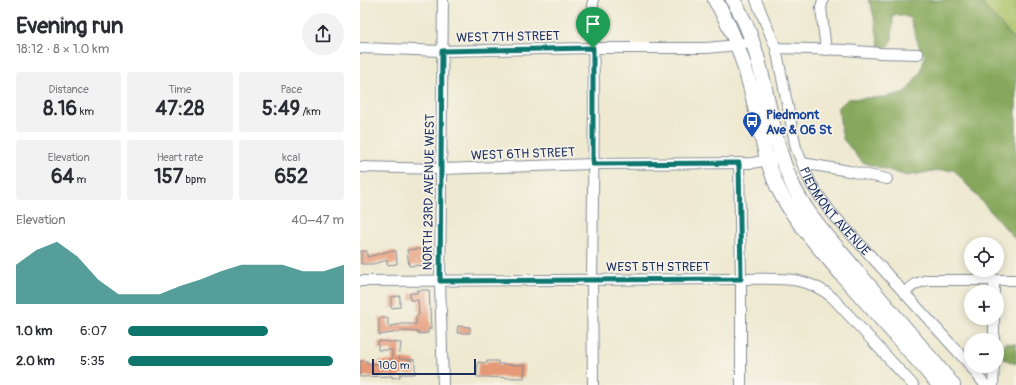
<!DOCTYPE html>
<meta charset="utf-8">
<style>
:root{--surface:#fff;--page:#f2f2f3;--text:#2b2b33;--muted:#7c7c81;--accent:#0f766e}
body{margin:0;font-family:Pangolin,sans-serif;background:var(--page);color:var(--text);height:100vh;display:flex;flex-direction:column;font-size:15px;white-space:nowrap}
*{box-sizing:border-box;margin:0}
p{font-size:13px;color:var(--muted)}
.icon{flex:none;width:22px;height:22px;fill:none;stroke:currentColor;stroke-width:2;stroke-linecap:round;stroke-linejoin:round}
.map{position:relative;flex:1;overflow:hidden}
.sheet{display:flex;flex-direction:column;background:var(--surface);width:360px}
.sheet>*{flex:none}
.buttons{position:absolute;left:604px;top:237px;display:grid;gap:8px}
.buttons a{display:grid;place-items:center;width:40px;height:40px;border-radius:50%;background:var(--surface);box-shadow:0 2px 10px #0003;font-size:20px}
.scale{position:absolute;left:12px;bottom:10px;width:104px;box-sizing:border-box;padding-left:4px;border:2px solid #1b2f5e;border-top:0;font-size:11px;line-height:14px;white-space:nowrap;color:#1b2f5e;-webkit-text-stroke:3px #f7f3e8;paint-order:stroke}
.pin{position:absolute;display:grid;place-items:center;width:34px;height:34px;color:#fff;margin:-41px -17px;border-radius:50% 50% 50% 0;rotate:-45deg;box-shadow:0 0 4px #0007}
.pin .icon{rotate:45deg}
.round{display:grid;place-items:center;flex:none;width:42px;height:42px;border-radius:21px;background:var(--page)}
.head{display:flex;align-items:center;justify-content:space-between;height:68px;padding:0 16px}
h1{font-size:22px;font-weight:700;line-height:30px}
.stats{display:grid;grid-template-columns:repeat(3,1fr);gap:6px;height:68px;padding:4px 16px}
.stats div{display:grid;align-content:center;border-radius:4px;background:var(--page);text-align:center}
.stats b{font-size:20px;font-weight:700}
.stats small{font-size:11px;font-weight:400}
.stats p{font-size:11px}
.chart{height:112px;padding:8px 16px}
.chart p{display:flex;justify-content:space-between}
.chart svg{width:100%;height:72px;margin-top:4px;fill:var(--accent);opacity:.7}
ul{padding:0 16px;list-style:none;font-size:13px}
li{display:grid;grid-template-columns:64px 48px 1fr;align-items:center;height:30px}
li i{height:10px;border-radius:5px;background:var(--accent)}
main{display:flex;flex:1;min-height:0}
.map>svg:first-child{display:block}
</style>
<main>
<section class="sheet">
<div class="head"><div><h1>Evening run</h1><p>18:12 · 8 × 1.0 km</p></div><a class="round"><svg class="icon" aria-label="share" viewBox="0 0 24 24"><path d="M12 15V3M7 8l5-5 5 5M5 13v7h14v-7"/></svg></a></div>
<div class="stats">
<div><p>Distance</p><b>8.16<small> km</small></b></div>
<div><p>Time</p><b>47:28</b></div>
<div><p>Pace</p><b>5:49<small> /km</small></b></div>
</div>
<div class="stats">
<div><p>Elevation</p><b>64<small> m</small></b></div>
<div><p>Heart rate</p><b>157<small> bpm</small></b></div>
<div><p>kcal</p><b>652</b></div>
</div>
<div class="chart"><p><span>Elevation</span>40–47 m</p>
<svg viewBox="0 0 160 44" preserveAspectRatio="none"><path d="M0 44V20L10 11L20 6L30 15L40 29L50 38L60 38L70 38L80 33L90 29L100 24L110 20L120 20L130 20L140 24L150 24L160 20V44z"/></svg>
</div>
<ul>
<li><b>1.0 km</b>6:07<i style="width:65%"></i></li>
<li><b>2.0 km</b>5:35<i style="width:95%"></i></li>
</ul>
</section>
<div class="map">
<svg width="656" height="385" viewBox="0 0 656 385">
<rect width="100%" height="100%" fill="#f7f3e8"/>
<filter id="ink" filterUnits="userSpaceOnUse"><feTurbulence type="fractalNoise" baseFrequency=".025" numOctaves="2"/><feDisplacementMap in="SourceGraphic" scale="8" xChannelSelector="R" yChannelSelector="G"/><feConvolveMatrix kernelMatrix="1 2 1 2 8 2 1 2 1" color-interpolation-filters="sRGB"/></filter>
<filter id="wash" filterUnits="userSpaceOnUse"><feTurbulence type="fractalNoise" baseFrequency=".012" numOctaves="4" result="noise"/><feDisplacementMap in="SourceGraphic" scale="16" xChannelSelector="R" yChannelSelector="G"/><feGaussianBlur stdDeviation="0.9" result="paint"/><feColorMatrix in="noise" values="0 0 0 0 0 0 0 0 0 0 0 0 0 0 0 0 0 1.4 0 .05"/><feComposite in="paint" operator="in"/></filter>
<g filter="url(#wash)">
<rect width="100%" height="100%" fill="#eee9d0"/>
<path fill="#aac267" stroke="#627862" d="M619,0H656V42Z"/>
<path fill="#87a85c" stroke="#516c5d" d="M508,0H619L656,42V240L594,170L573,171L547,176L502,162L483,139L478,108L488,99L525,97L546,92L561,71L565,56L559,46L550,18L541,15L533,16L532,40L528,47H520C515,31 516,14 508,0Z
M645,343L656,344V364L644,359L641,353Z"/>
<g id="blocks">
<path fill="#e59977" d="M56,249L70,250L69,265L49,266L47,250Z
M1,251H7V257L29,251H36L37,264L27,265V260L13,264H1Z
M57,290H69L71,329H68V333L58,334V332L45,331L19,335V318H28V327L41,324H56V316L59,315L58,300H50V293H57Z
M40,296V307L31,308V297Z
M98,326L110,327V333H97Z
M19,341L41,343L39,359L55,360V374H40V377L32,378V376L0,377V361H7V364H19V361H32V350H18V342Z
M127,361H138V364L165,365L164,378L117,377L118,362L127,363Z"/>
</g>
</g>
<g filter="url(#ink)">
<use href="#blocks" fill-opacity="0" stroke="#848c97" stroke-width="1"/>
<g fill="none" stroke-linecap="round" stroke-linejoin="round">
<g stroke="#848c97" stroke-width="12">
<g id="minor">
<path d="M233,0L234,107L232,280L233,385"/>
<path id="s1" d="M396,0L416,48L436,148L451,184L469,210L608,363L625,385"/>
<path d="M463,0L461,8L466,50"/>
<path d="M0,48L82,51L233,48H346L378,45L393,40"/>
<path d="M416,48L485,50L520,53L558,54"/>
<path d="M379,163L381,279V385"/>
<path d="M442,163L489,171L527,179"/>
<path d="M0,167L82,169L233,164L392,163L414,159"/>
<path d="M0,281L381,279C415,279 446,274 473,298L553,385"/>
<path d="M634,292V279"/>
<path d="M544,293L555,284L567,280H656"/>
<path d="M634,340V318"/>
<path d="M83,385L80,281L83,0"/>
<path d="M633,385L634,366"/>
</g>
</g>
<g stroke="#848c97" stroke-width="16">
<path id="highway" d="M355,0C372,27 382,56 390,86C399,120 403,154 417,186C433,220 459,247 483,276C515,312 547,348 579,385
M373,0C407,54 405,121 430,179C444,213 472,241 495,269C528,308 561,346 593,385"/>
</g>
<use href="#minor" stroke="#fff" stroke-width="10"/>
<use href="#highway" stroke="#fff" stroke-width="14"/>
</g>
</g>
<g fill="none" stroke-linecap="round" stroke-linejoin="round" filter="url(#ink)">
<g stroke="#fff" stroke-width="8">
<path id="route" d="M233,48V164L379,163L381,279L80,281L82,51Z"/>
</g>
<use href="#route" stroke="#0f766e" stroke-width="5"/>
</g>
<defs>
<g id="bus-pin" transform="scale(1)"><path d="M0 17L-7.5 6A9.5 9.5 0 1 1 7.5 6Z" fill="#1a4fb4" stroke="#f7f3e8"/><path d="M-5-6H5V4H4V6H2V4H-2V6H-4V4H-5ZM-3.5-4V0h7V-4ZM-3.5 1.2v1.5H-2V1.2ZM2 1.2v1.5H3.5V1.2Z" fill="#fff"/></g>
</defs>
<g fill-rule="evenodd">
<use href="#bus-pin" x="392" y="121"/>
</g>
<g text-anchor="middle" stroke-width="3.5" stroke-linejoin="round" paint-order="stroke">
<g font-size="13" fill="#1b2f5e" stroke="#f7f3e8">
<text transform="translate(148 36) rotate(-1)" y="5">WEST 7TH STREET</text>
<text transform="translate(163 153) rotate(-2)" y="5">WEST 6TH STREET</text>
<text transform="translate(68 192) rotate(-89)" y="5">NORTH 23RD AVENUE WEST</text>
<text dy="5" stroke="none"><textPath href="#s1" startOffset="229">PIEDMONT AVENUE</textPath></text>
<text x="298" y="271">WEST 5TH STREET</text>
</g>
<g font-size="13" font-weight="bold" fill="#164399" stroke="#f7f3e8" text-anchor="start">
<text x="406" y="119">Piedmont<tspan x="406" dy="15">Ave &amp; 06 St</tspan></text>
</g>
</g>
</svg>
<div class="buttons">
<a><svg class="icon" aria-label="locate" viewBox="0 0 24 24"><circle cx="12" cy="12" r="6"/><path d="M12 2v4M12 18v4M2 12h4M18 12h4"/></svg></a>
<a>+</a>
<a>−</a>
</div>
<div class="scale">100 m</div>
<div class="pin" style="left:233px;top:48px;background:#1e9e55"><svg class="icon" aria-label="arrive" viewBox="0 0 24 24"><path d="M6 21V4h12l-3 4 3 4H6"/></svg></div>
</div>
</main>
